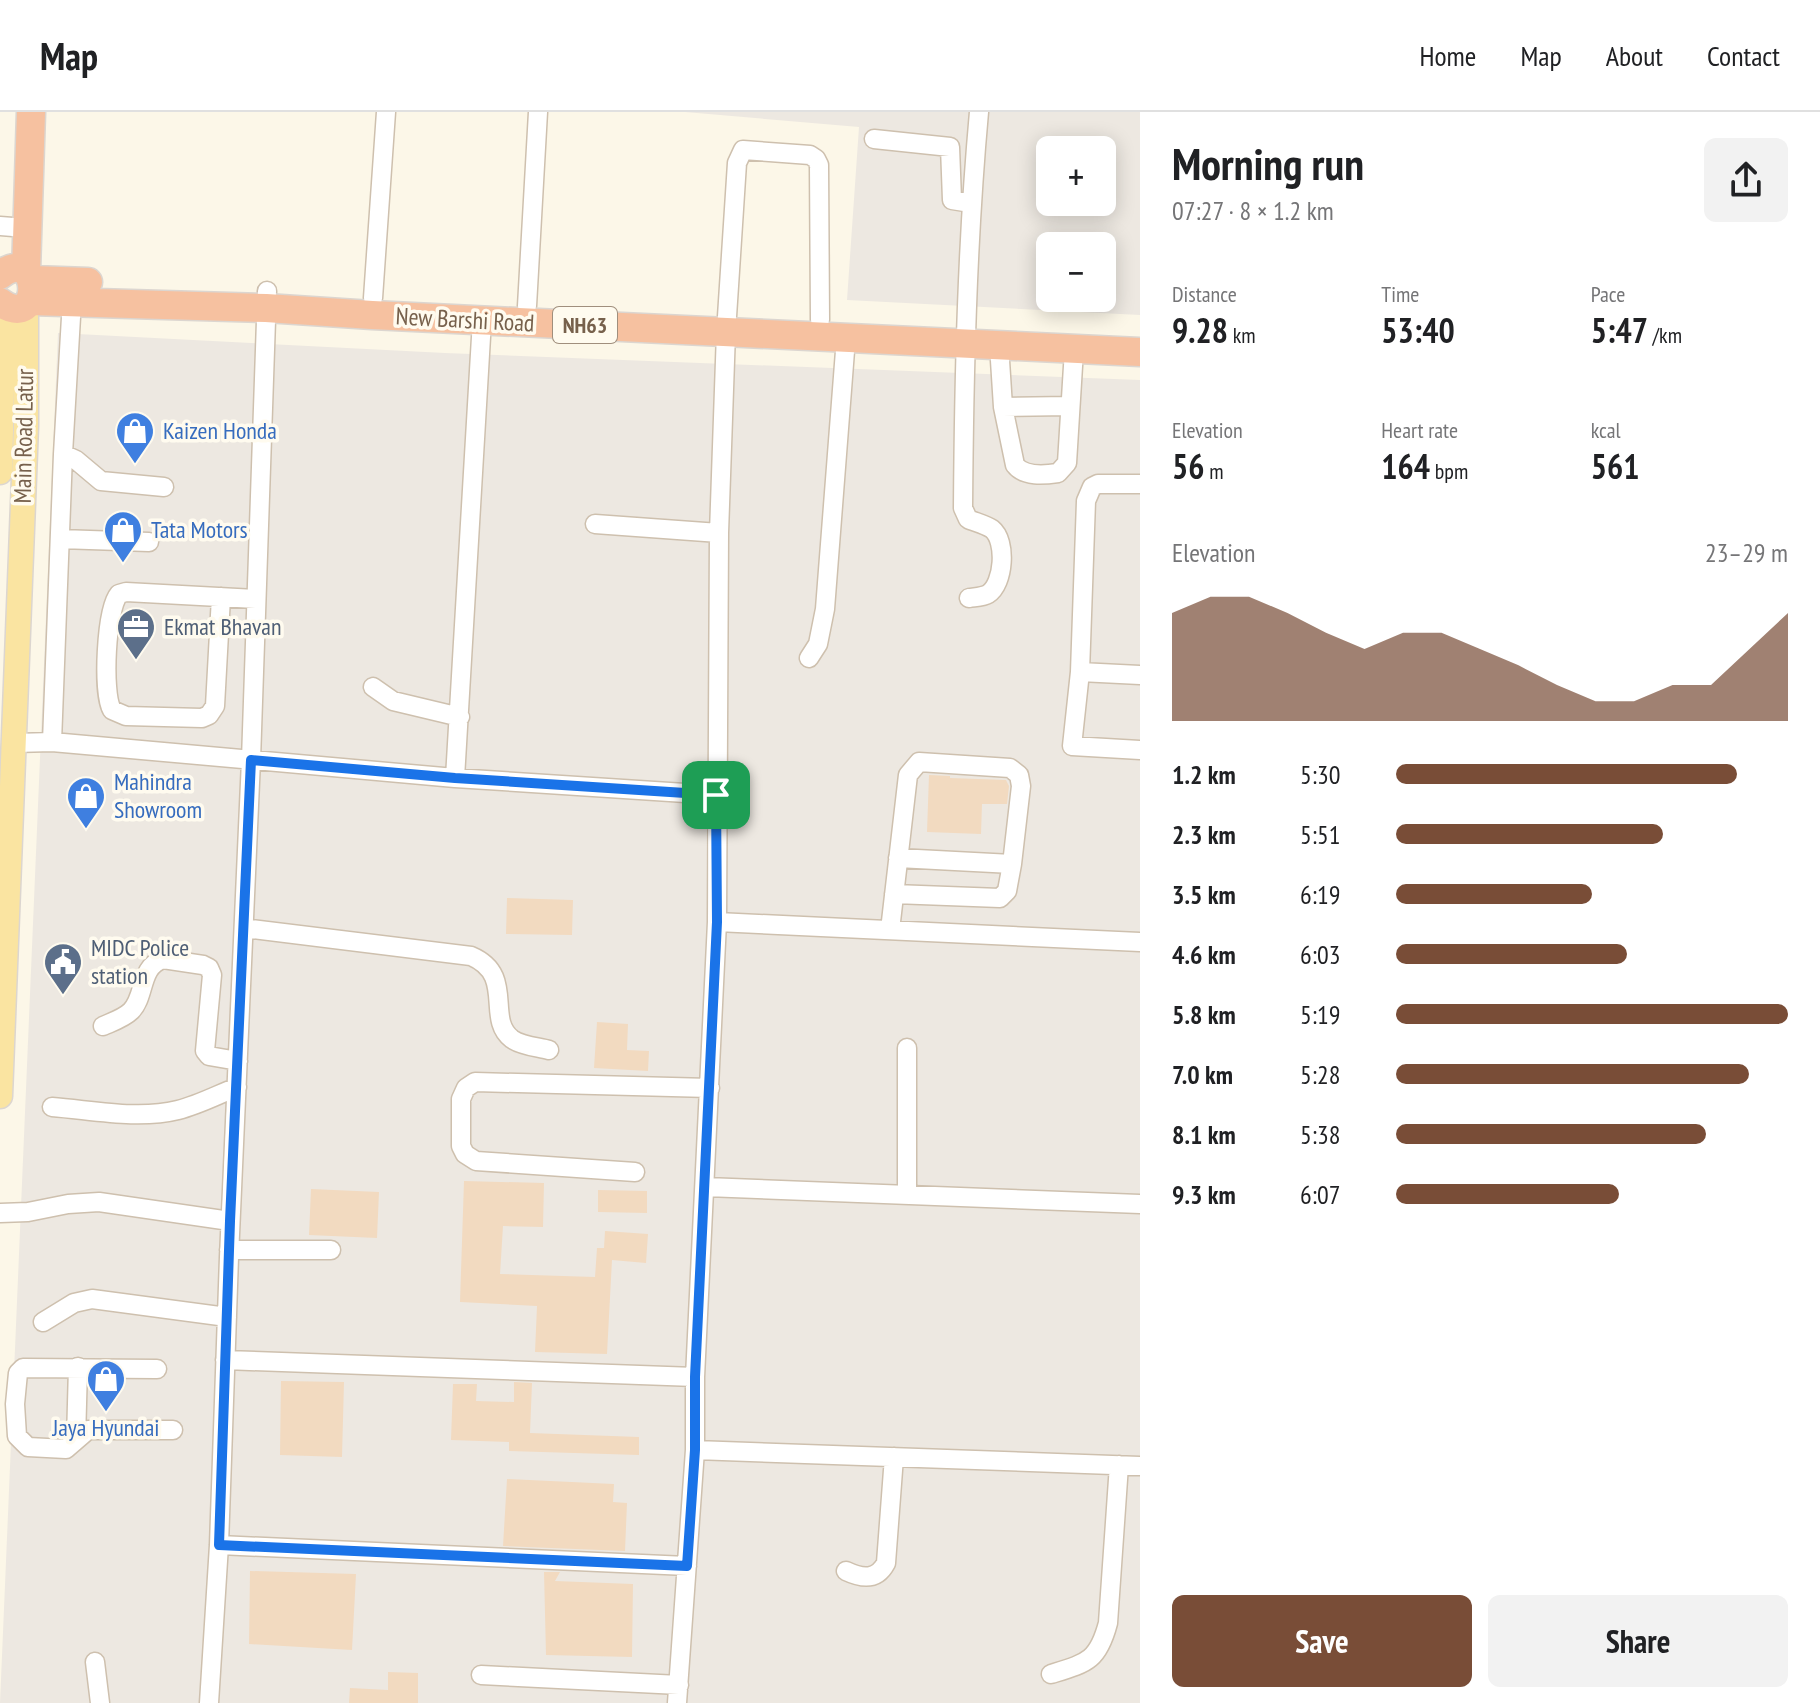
<!DOCTYPE html>
<meta charset="utf-8">
<style>
:root{--surface:#fff;--page:#f2f2f2;--text:#202124;--muted:#757577;--line:#e0e0e0;--accent:#794d37}
body{margin:0;font-family:"PT Sans Narrow",sans-serif;background:var(--page);color:var(--text);height:100vh;display:flex;flex-direction:column;font-size:30px;white-space:nowrap}
*{box-sizing:border-box;margin:0}
p{font-size:26px;color:var(--muted)}
.icon{flex:none;width:44px;height:44px;fill:none;stroke:currentColor;stroke-width:2;stroke-linecap:round;stroke-linejoin:round}
.map{position:relative;flex:1;overflow:hidden}
.sheet{display:flex;flex-direction:column;background:var(--surface);width:680px}
.sheet>*{flex:none}
.tools{position:absolute;left:1036px;top:24px;display:grid;gap:16px}
.tools a{display:grid;place-items:center;width:80px;height:80px;border-radius:12px;background:var(--surface);box-shadow:0 4px 20px #0003;font-size:40px}
.pin{position:absolute;display:grid;place-items:center;width:68px;height:68px;color:#fff;margin:-34px;border-radius:16px;box-shadow:0 4px 12px #0006}
.round{display:grid;place-items:center;flex:none;width:84px;height:84px;border-radius:12px;background:var(--page)}
.overview{display:flex;align-items:center;justify-content:space-between;height:136px;padding:0 32px}
h1{font-size:44px;font-weight:700;line-height:60px}
.metrics{display:grid;grid-template-columns:repeat(3,1fr);gap:12px;height:136px;padding:8px 32px}
.metrics div{display:grid;align-content:center}
.metrics b{font-size:34px;font-weight:700}
.metrics small{font-size:22px;font-weight:400}
.metrics p{font-size:22px}
.chart{height:224px;padding:16px 32px}
.chart p{display:flex;justify-content:space-between}
.chart svg{width:100%;height:144px;margin-top:8px;fill:var(--accent);opacity:.7}
.primary-button{display:flex;gap:16px;margin-top:auto;padding:16px 32px}
.primary-button a{flex:1;height:92px;border-radius:12px;background:var(--accent);color:#fff;font-size:32px;font-weight:700;line-height:92px;text-align:center}
.primary-button a+a{background:var(--page);color:var(--text)}
ul{padding:0 32px;list-style:none;font-size:26px}
li{display:grid;grid-template-columns:128px 96px 1fr;align-items:center;height:60px}
li i{height:20px;border-radius:10px;background:var(--accent)}
header{display:flex;align-items:center;gap:48px;box-sizing:border-box;height:112px;padding:0 40px;background:var(--surface);border-bottom:2px solid var(--line)}
header strong{font-size:38px}
nav{display:flex;gap:44px;margin-inline-start:auto;font-size:28px}
main{display:flex;flex:1;min-height:0}
.map>svg:first-child{display:block}
</style>
<header>
<strong>Map</strong>
<nav><a>Home</a><a>Map</a><a>About</a><a>Contact</a></nav>
</header>
<main>
<div class="map">
<svg width="1140" height="1591" viewBox="0 0 1140 1591">
<rect width="100%" height="100%" fill="#fcf7e8"/>
<path fill="#ede8e1" fill-rule="evenodd" d="M685,0H1140V203L847,188L859,15ZM1050,38H1102V90H1050ZM1050,134H1102V186H1050Z
M58,221L445,241L1140,268V1591H0Z"/>
<path fill="#f2dac0" d="M929,663L950,664V666L1006,668L1009,674L1007,692H982L981,722L927,720Z
M507,786L573,788L572,823L506,822Z
M597,910L628,912L627,938L649,939L648,959L594,956Z
M464,1069L544,1071L543,1115L503,1114L500,1162L595,1165L597,1136H604L605,1119L648,1122L646,1151L612,1148L607,1242L535,1240L537,1194L460,1190Z
M311,1077L379,1080L377,1126L309,1123Z
M598,1078L647,1079V1101L598,1100Z
M281,1269L344,1270L342,1345L280,1343Z
M514,1270L532,1271L530,1321L639,1325V1343L509,1339V1330L451,1328L453,1272H477L476,1289L514,1290Z
M507,1367L614,1372L613,1390L627,1391L625,1439L503,1434Z
M250,1459L356,1462L352,1538L249,1532Z
M544,1460H560L555,1469L633,1472L632,1545L546,1543Z
M388,1560L418,1561V1591H349L350,1576L388,1578Z"/>
<g fill="none" stroke-linecap="round" stroke-linejoin="round">
<g stroke="#cec0ae" stroke-width="21">
<path id="minor" d="M874,27L950,35L952,88L971,91
M0,114L13,115
M373,186L386,0
M527,194L538,0
M999,233L1003,295L1015,353C1024,365 1044,363 1058,361L1067,351L1074,238
M1003,295L1069,294
M63,342L76,348L101,369L164,375
M595,412L719,421
M60,427L149,430
M221,485L215,594L209,603L202,606L126,604L112,598C102,581 106,497 119,482L126,480L256,487
M969,486C975,485 983,485 988,482C1004,472 1007,429 992,417C986,413 975,410 968,407L963,396C964,263 967,132 979,0
M809,546L818,532L825,497L846,226
M1080,560L1086,389L1092,375L1098,372H1140
M1140,563L1080,560L1072,634L1140,638
M373,575L393,589L460,605
M52,630L63,342L72,188
M15,631L52,630L455,666L716,683
M455,666L482,208
M894,782L1000,786L1007,779L1012,752L898,746
M717,810L1140,830
M244,816L471,844C516,863 485,907 512,927C522,934 538,935 549,938
M890,818L908,663L919,650L1010,656L1019,663L1021,674L1012,752
M103,914C112,910 124,906 131,899C146,884 139,855 163,847L203,853L209,856L212,863L205,939L209,944L238,949
M907,936V1083
M52,995C92,998 138,1008 178,998C198,993 217,983 237,975
M635,1060L476,1049L465,1042L461,1034V987L466,976L475,970L710,976
M706,1075L1140,1092
M0,1101L28,1100L68,1092L99,1090L230,1109
M229,1138H331
M43,1210L74,1191L92,1187L227,1205
M225,1248L695,1265
M157,1257L23,1256L18,1261L15,1292L17,1324L28,1335L66,1337L88,1318H173
M76,1328L78,1255
M695,1338L1140,1354
M219,1433L687,1454
M846,1459C863,1467 877,1468 886,1451L894,1345
M95,1550L100,1591
M1051,1562C1087,1551 1098,1549 1108,1511L1119,1353
M481,1563L679,1573
M209,1591L219,1433L229,1145L251,648L267,179
M677,1591L695,1338V1265L717,810L719,421L726,220L737,51L743,38L810,43L816,47L819,53L820,208"/>
</g>
<g stroke="#dcd6d0" stroke-width="27">
<path id="major" d="M0,360L4,193
M0,984L26,314V193"/>
</g>
<g stroke="#dcd6d0" stroke-width="31">
<path id="highway" d="M26,160L31,0
M0,163C42,130 44,222 0,190
M33,168L88,170
M30,189L266,196L372,203L1140,240"/>
</g>
<use href="#minor" stroke="#fff" stroke-width="18"/>
<use href="#major" stroke="#fae4a1" stroke-width="24"/>
<use href="#highway" stroke="#f6c1a0" stroke-width="28"/>
</g>
<g fill="none" stroke-linecap="round" stroke-linejoin="round">
<g stroke="#fff" stroke-width="16">
<path id="route" d="M251,648L455,666L716,683L717,810L695,1265V1338L687,1454L219,1433L230,1109Z"/>
</g>
<use href="#route" stroke="#1a73e8" stroke-width="10"/>
</g>
<defs>
<g id="shop-pin" transform="scale(2)"><path d="M0 17L-7.5 6A9.5 9.5 0 1 1 7.5 6Z" fill="#3f7fe0" stroke="#fffbef"/><path d="M-5-2.5h2.3a2.7 3.5 0 0 1 5.4 0H5L5.5 6h-11ZM-1.5-2.5h3a1.5 2.3 0 0 0-3 0Z" fill="#fff"/></g>
<g id="office-pin" transform="scale(2)"><path d="M0 17L-7.5 6A9.5 9.5 0 1 1 7.5 6Z" fill="#5c6f8a" stroke="#fffbef"/><path d="M-6-3h4V-5.5h4V-3h4V5H-6ZM-1-4.5V-3h2v-1.5ZM-6 0V1H6V0Z" fill="#fff"/></g>
<g id="civic-pin" transform="scale(2)"><path d="M0 17L-7.5 6A9.5 9.5 0 1 1 7.5 6Z" fill="#5c6f8a" stroke="#fffbef"/><path d="M-.6-6.5H3V-4.5H.6V-3L4-1V1h2V6H-6V1h2V-1L-.6-3ZM-1.2 2.5V6h2.4V2.5Z" fill="#fff"/></g>
</defs>
<g fill-rule="evenodd">
<use href="#shop-pin" x="135" y="319"/>
<use href="#shop-pin" x="123" y="418"/>
<use href="#office-pin" x="136" y="515"/>
<use href="#shop-pin" x="86" y="684"/>
<use href="#civic-pin" x="63" y="850"/>
<use href="#shop-pin" x="106" y="1267"/>
</g>
<g text-anchor="middle" stroke-width="7" stroke-linejoin="round" paint-order="stroke">
<rect fill="#fffbef" stroke="#a08f7d" stroke-width="2" x="553" y="195" width="64" height="36" rx="6"/>
<g font-size="22" font-weight="bold" fill="#77614c">
<text x="585" y="221">NH63</text>
</g>
<g font-size="24" fill="#77614c" stroke="#fffbef">
<text transform="translate(465 208) rotate(3)" y="8">New Barshi Road</text>
<text transform="translate(24 324) rotate(-89)" y="8">Main Road Latur</text>
</g>
<g font-size="24" fill="#366cbe" stroke="#fffbef" text-anchor="start">
<text x="163" y="327">Kaizen Honda</text>
<text x="151" y="426">Tata Motors</text>
<text x="114" y="678">Mahindra<tspan x="114" dy="28">Showroom</tspan></text>
<text x="106" y="1324" text-anchor="middle">Jaya Hyundai</text>
</g>
<g font-size="24" fill="#4e5e75" stroke="#fffbef" text-anchor="start">
<text x="164" y="523">Ekmat Bhavan</text>
<text x="91" y="844">MIDC Police<tspan x="91" dy="28">station</tspan></text>
</g>
</g>
</svg>
<div class="tools">
<a>+</a>
<a>−</a>
</div>
<div class="pin" style="left:716px;top:683px;background:#1e9e55"><svg class="icon" aria-label="arrive" viewBox="0 0 24 24"><path d="M6 21V4h12l-3 4 3 4H6"/></svg></div>
</div>
<section class="sheet">
<div class="overview"><div><h1>Morning run</h1><p>07:27 · 8 × 1.2 km</p></div><a class="round"><svg class="icon" aria-label="share" viewBox="0 0 24 24"><path d="M12 15V3M7 8l5-5 5 5M5 13v7h14v-7"/></svg></a></div>
<div class="metrics">
<div><p>Distance</p><b>9.28<small> km</small></b></div>
<div><p>Time</p><b>53:40</b></div>
<div><p>Pace</p><b>5:47<small> /km</small></b></div>
</div>
<div class="metrics">
<div><p>Elevation</p><b>56<small> m</small></b></div>
<div><p>Heart rate</p><b>164<small> bpm</small></b></div>
<div><p>kcal</p><b>561</b></div>
</div>
<div class="chart"><p><span>Elevation</span>23–29 m</p>
<svg viewBox="0 0 160 44" preserveAspectRatio="none"><path d="M0 44V11L10 6L20 6L30 11L40 17L50 22L60 17L70 17L80 22L90 27L100 33L110 38L120 38L130 33L140 33L150 22L160 11V44z"/></svg>
</div>
<ul>
<li><b>1.2 km</b>5:30<i style="width:87%"></i></li>
<li><b>2.3 km</b>5:51<i style="width:68%"></i></li>
<li><b>3.5 km</b>6:19<i style="width:50%"></i></li>
<li><b>4.6 km</b>6:03<i style="width:59%"></i></li>
<li><b>5.8 km</b>5:19<i style="width:100%"></i></li>
<li><b>7.0 km</b>5:28<i style="width:90%"></i></li>
<li><b>8.1 km</b>5:38<i style="width:79%"></i></li>
<li><b>9.3 km</b>6:07<i style="width:57%"></i></li>
</ul>
<div class="primary-button"><a>Save</a><a>Share</a></div>
</section>
</main>
